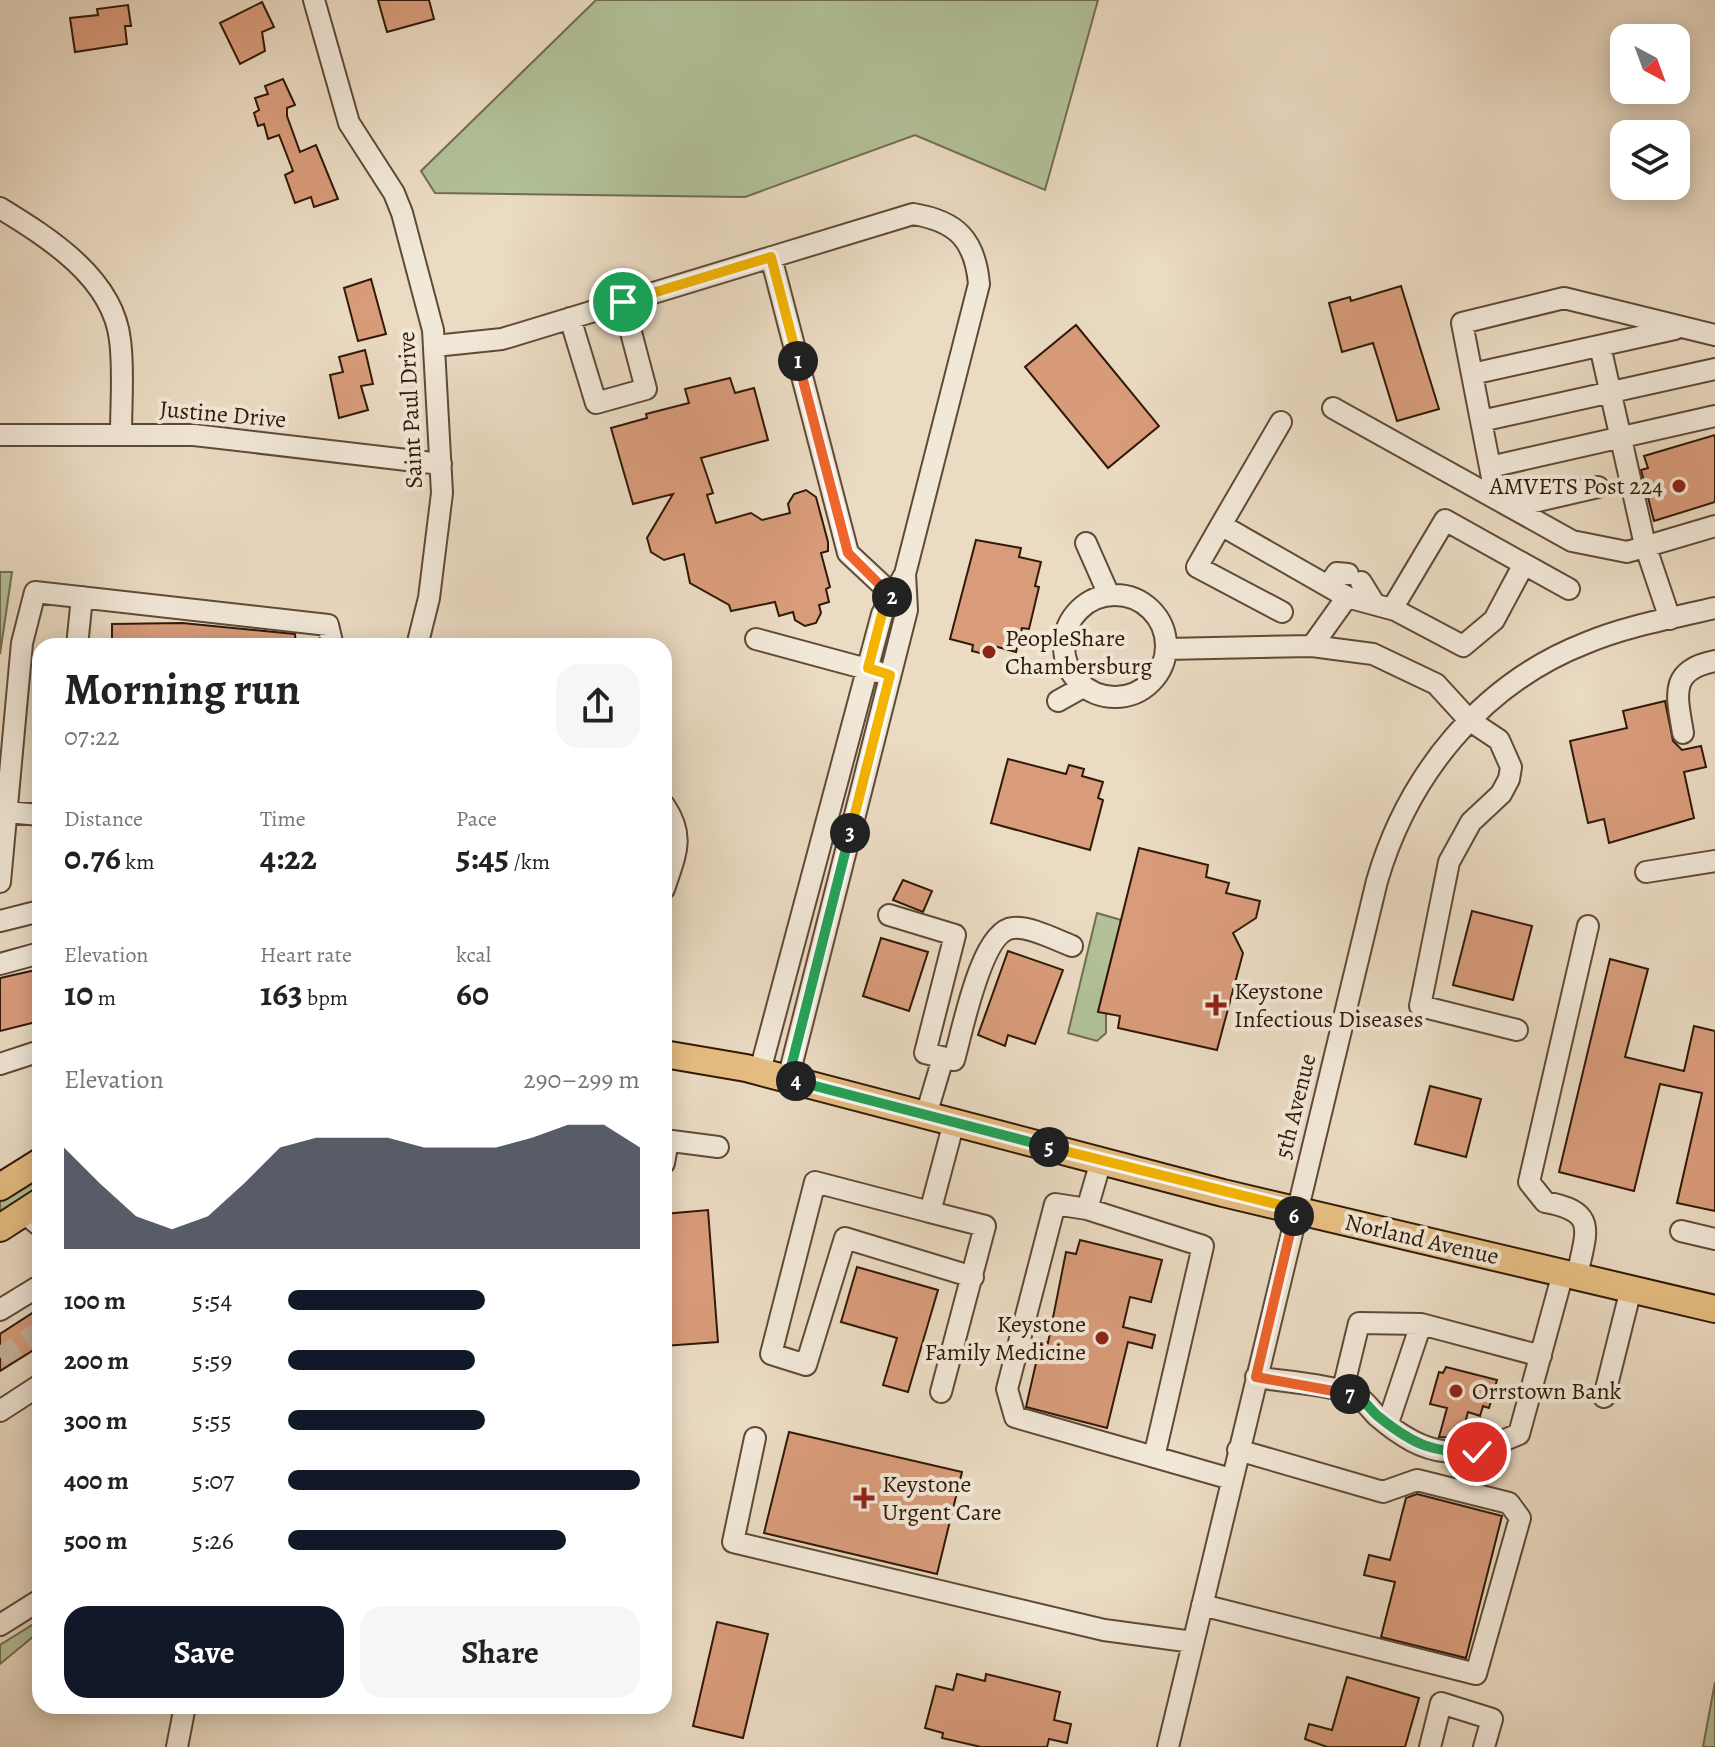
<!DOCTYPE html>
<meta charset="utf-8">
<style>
:root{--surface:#fff;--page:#f6f6f6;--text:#222;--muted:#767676;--accent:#111827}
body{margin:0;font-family:Alegreya,serif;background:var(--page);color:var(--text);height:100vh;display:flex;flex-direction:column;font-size:30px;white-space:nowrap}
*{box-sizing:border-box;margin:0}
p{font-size:26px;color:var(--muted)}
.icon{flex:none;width:44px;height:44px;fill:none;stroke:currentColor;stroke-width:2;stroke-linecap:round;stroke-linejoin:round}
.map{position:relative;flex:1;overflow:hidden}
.details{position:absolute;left:32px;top:638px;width:640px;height:1076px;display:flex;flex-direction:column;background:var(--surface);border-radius:24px;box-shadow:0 4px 20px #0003}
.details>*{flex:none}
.needle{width:52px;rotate:139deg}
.buttons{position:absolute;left:1610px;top:24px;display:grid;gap:16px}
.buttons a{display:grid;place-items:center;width:80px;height:80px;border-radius:16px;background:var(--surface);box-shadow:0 4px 20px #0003;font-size:40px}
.pin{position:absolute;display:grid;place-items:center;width:68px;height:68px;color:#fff;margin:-34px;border:4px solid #fff;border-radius:50%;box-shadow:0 2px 8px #0007}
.km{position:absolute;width:40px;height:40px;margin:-20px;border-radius:50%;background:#222;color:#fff;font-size:22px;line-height:40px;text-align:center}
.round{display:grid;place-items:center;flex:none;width:84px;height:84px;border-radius:24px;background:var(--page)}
.overview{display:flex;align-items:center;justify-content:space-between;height:136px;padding:0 32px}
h1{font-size:44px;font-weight:600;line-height:60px}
.stats{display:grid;grid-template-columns:repeat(3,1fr);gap:12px;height:136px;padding:8px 32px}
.stats div{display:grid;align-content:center}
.stats b{font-size:34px;font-weight:600}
.stats small{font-size:22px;font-weight:400}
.stats p{font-size:22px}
.chart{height:224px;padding:16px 32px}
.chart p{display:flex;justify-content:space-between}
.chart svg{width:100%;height:144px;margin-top:8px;fill:var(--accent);opacity:.7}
.cta{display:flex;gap:16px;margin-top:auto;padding:16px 32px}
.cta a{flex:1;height:92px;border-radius:24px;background:var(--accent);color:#fff;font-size:32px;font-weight:600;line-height:92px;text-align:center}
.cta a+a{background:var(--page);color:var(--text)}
ul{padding:0 32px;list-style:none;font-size:26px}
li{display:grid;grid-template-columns:128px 96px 1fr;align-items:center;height:60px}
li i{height:20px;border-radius:10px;background:var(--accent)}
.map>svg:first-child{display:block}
</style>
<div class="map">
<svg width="1715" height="1747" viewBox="0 0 1715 1747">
<rect width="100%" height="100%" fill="#ebdbc3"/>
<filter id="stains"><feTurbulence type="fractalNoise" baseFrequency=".0025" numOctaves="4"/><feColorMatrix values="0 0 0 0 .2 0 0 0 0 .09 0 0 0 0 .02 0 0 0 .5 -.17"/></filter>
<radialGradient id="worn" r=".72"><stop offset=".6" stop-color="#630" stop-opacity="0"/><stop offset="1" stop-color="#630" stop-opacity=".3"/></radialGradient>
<path fill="#b2c198" stroke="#716d50" stroke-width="2" d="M596,0H1098L1045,190L915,135L745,197L435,193L421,171Z
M0,572H12L0,654Z
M1097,913L1121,920L1098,1011L1106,1013V1033L1097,1041L1068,1033Z
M40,1176V1190L0,1217V1201Z
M40,1620V1631L0,1664V1645Z
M1715,1682V1747H1703Z"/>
<path fill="#d99c7b" stroke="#301907" stroke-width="2" d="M378,0H429L434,19L387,32Z
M262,2L274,27L262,32L265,51L240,64L220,23Z
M128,5L131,26H125L127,44L75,52L70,18L98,15L97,9Z
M283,79L295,105L287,108V116L300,152L316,145L338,199L314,207L311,197L295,203L285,175L293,171L279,135L268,139L264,124L258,126L254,113L259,110L255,98L268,94L265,86Z
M371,279L386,334L358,341L344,288Z
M1401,286L1439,409L1397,421L1373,343L1342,352L1329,303L1350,297L1351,301Z
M1076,325L1159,426L1108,468L1025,367Z
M365,350L373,384L361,386L368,410L339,418L330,375L343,372L339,357Z
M730,378L735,393L754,388L768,440L701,458L713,493L707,495L716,523L751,513L762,520L790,513L788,504L794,494L806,490L816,497L828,542V551L821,553L830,587L826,589L829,602L819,605L821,613L816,623L805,626L795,620L793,612L779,616L775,602L731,611L729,605L690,583L684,554L664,560L651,552L647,538L673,494L633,504L611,428L647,418L646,414L689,403L685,389Z
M1715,435V502L1654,521L1641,470L1648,468L1644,456Z
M976,540L1021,548L1019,557L1041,562L1035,586L1039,587L1029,629L1022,628L1016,652L994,646L992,656L972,651L973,645L950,639Z
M182,623L295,634L296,646H112V624Z
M1665,701L1673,741L1682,750L1701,746L1706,767L1684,772L1694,818L1609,843L1604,819L1588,823L1570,741L1627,728L1623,711Z
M1008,759L1066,774L1069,765L1084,769L1082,776L1103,782L1098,798L1103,800L1090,850L991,823Z
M1139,848L1208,865L1206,877L1229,883L1226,893L1260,901L1256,918L1233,933L1243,953L1217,1050L1118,1028L1120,1016L1098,1012Z
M903,880L932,891L923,912L893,900Z
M1472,911L1532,926L1513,1000L1453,985Z
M881,938L928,952L909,1011L863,996Z
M1008,951L1063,970L1035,1044L1008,1035L1005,1046L978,1035Z
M1610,959L1648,969L1625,1057L1684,1071L1694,1026L1715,1031V1211L1677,1203L1702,1093L1660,1084L1634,1191L1559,1172Z
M40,969V1021L0,1031V978Z
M1430,1086L1481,1099L1466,1157L1415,1144Z
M708,1210L718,1342L664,1346V1214Z
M1080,1240L1162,1260L1151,1302L1130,1297L1123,1327L1155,1335L1152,1348L1128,1342L1107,1428L1026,1407L1041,1341L1048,1343L1066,1252L1076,1254Z
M857,1267L938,1290L908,1392L883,1385L897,1338L841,1322Z
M34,1312L40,1321V1346L0,1371V1334Z
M1446,1367L1497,1380L1489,1408L1483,1406L1480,1416L1468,1412L1461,1438L1439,1437L1447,1408L1430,1404L1439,1372L1443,1373Z
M789,1432L962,1472L937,1574L764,1533Z
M1417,1494L1502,1516L1466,1658L1381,1637L1395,1582L1364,1575L1369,1555L1390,1560L1406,1498Z
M717,1622L768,1634L743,1738L693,1726Z
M957,1674L985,1681L986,1674L1060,1692L1054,1720L1071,1724L1067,1743L1049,1739L1047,1747H981L942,1738L943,1733L925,1728L936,1686L953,1690Z
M1347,1677L1419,1698L1405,1747H1327L1305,1739L1309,1724L1332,1730Z"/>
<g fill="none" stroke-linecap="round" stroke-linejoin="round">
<path stroke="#c6b49d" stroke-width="20" stroke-dasharray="20 10" stroke-linecap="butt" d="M0,1357L40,1331"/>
<g stroke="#5f4a36" stroke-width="24">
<path id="minor" d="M314,0L349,123L394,193L402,213L433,330L442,493L429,598L417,646
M0,208C49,238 113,278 120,340C124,370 121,403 121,433
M771,257L848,553L893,595
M570,318L596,403L646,389L623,302
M435,346L502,339L913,214C957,221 975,240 979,284L905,574L882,614L760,1071
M1600,346L1645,545L1670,619
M1472,374L1675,329
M1333,408L1572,541L1627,552L1715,526
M1481,421L1715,369
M0,435H194L441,464
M1490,467L1715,416
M1496,498L1462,323L1564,298L1715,335
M1512,507L1598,487
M1221,525L1281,422
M1086,543L1109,595
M1361,582L1374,603
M1328,586L1337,573L1348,574
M1064 646a51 51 0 1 1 102 0a51 51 0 1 1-102 0Z
M1392,609L1445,520L1524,564
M1282,612L1197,567L1221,525L1347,597
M756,639L878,672
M77,646L82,597
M1312,646L1347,597L1395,610L1463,646L1494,620L1524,564L1569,589
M1166,649L1312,646L1373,654L1436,684L1469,720L1499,740L1511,767L1509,779L1501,794L1471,822L1449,862L1420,1006L1517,1030
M1058,701L1083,687
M1683,733C1677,696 1668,670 1715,661
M664,805C686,837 675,855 664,889
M7,812L40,815
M1646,872L1715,861
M0,882L22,643L35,592L328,625L333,646
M889,915L955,935L925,1053L954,1060C962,1033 981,930 1013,928C1030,926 1056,940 1072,946
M0,921L40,911
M0,964L40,953
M0,1064L40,1051
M788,1079L907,610L905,574
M926,1115L943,1058
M954,1122L930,1212L815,1182L771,1354L806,1365L845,1238L973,1277
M664,1140L718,1147
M664,1163L668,1141
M1087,1209L1101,1161
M930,1212L985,1226L941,1392
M24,1213L40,1226
M1681,1231L1715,1239
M1577,1276C1586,1231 1599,1212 1545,1202L1529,1182L1588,926
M0,1310L36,1288
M1256,1377C1285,1382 1328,1384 1355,1395C1364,1399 1370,1409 1377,1416C1428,1460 1460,1460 1519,1434L1563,1273
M1342,1393L1359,1323L1421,1324
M1604,1397L1631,1289
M0,1411L40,1385
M1388,1423L1421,1324L1541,1356
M755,1438L733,1542L1104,1630L1193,1642
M1154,1457L1203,1246L1087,1209L1055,1204L1007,1389L1015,1417L1231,1479
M1202,1605L1476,1674L1520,1518L1509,1503L1417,1480L1383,1492L1238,1450
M0,1625L40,1600
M177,1747L185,1706
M1168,1747L1377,881C1408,775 1481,684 1586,643C1627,626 1672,618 1715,608
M1430,1747L1441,1703L1492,1719L1484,1747"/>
</g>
<g stroke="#301907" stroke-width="30">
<path id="major" d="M664,1054L746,1068L1223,1193L1715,1309
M0,1187L40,1162
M0,1228L40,1202"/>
</g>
<use href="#minor" stroke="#f2e8d8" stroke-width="20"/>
<use href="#major" stroke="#e6be82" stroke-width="26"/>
</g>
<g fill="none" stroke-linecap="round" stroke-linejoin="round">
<g stroke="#fff" stroke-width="16">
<path id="split-1" d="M623,302L771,257L798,361"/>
</g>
<g stroke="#fff" stroke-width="16">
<path id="split-2" d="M798,361L848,553L892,597"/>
</g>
<g stroke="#fff" stroke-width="16">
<path id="split-3" d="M850,833L890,675L868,668L882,614L892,597"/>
</g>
<g stroke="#fff" stroke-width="16">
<path id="split-4" d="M796,1081L788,1079L850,833"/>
</g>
<g stroke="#fff" stroke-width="16">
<path id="split-5" d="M796,1081L1049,1147"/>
</g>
<g stroke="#fff" stroke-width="16">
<path id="split-6" d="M1049,1147L1296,1209L1294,1216"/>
</g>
<g stroke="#fff" stroke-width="16">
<path id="split-7" d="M1294,1216L1256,1377L1350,1394"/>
</g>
<g stroke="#fff" stroke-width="16">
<path id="split-8" d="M1350,1394C1364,1397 1369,1409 1379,1417C1414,1445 1433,1453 1477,1452"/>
</g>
<use href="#split-1" stroke="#f5b400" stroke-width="10"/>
<use href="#split-2" stroke="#f0652b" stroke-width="10"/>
<use href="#split-3" stroke="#f5b400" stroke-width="10"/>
<use href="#split-4" stroke="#22a559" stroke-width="10"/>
<use href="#split-5" stroke="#22a559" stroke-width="10"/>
<use href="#split-6" stroke="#f5b400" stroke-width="10"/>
<use href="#split-7" stroke="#f0652b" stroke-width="10"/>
<use href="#split-8" stroke="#22a559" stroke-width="10"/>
</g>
<g fill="#8f2418" stroke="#f2e8d8" stroke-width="3">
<circle cx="1679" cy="486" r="8"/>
<circle cx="989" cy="652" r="8"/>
<path d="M1212 993h8v8h8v8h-8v8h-8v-8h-8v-8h8z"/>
<circle cx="1102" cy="1338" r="8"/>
<circle cx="1456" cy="1391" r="8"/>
<path d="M860 1486h8v8h8v8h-8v8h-8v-8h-8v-8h8z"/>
</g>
<g text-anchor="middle" stroke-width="8" stroke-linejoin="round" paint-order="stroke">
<g font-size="24" fill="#301907" stroke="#f2e8d8">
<text transform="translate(410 410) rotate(-93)" y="8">Saint Paul Drive</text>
<text transform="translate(223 414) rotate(5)" y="8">Justine Drive</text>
<text transform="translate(1295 1106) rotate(-76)" y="8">5th Avenue</text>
<text transform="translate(1422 1239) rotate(13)" y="8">Norland Avenue</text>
</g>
<g font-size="24" fill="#301907" stroke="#f2e8d8" text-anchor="start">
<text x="1663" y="494" text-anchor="end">AMVETS Post 224</text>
<text x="1005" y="646">PeopleShare<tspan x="1005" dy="28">Chambersburg</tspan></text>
<text x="1234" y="999">Keystone<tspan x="1234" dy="28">Infectious Diseases</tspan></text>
<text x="1086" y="1332" text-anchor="end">Keystone<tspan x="1086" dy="28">Family Medicine</tspan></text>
<text x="1472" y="1399">Orrstown Bank</text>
<text x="882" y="1492">Keystone<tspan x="882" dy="28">Urgent Care</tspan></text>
</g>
</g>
<rect width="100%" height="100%" filter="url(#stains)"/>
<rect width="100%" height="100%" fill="url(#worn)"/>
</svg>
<div class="buttons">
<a><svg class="needle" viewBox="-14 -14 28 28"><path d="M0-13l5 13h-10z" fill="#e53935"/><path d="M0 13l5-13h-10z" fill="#767676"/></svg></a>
<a><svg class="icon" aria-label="layers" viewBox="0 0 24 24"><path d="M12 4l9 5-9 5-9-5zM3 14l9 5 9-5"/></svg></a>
</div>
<div class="pin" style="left:623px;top:302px;background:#1e9e55"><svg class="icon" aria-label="arrive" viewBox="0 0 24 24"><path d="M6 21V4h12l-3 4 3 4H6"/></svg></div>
<div class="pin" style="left:1477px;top:1452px;background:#d93025"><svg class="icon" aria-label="check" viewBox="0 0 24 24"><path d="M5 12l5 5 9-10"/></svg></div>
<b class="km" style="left:798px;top:361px">1</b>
<b class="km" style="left:892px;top:597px">2</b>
<b class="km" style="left:850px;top:833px">3</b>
<b class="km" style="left:796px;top:1081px">4</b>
<b class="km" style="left:1049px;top:1147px">5</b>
<b class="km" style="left:1294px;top:1216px">6</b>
<b class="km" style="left:1350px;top:1394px">7</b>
<section class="details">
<div class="overview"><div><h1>Morning run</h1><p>07:22</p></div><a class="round"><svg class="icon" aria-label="share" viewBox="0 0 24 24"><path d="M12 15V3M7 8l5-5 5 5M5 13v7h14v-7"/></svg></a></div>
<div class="stats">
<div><p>Distance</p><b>0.76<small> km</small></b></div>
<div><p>Time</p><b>4:22</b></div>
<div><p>Pace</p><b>5:45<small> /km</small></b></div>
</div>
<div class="stats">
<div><p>Elevation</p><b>10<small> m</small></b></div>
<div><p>Heart rate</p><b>163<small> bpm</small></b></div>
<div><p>kcal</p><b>60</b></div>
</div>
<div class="chart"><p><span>Elevation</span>290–299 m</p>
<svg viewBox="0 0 160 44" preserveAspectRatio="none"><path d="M0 44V13L10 24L20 34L30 38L40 34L50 24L60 13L70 10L80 10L90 10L100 13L110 13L120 13L130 10L140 6L150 6L160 13V44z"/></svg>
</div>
<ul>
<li><b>100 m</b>5:54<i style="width:56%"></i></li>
<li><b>200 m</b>5:59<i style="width:53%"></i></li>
<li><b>300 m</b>5:55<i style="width:56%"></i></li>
<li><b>400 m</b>5:07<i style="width:100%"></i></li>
<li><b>500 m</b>5:26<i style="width:79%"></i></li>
</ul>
<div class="cta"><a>Save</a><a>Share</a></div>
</section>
</div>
